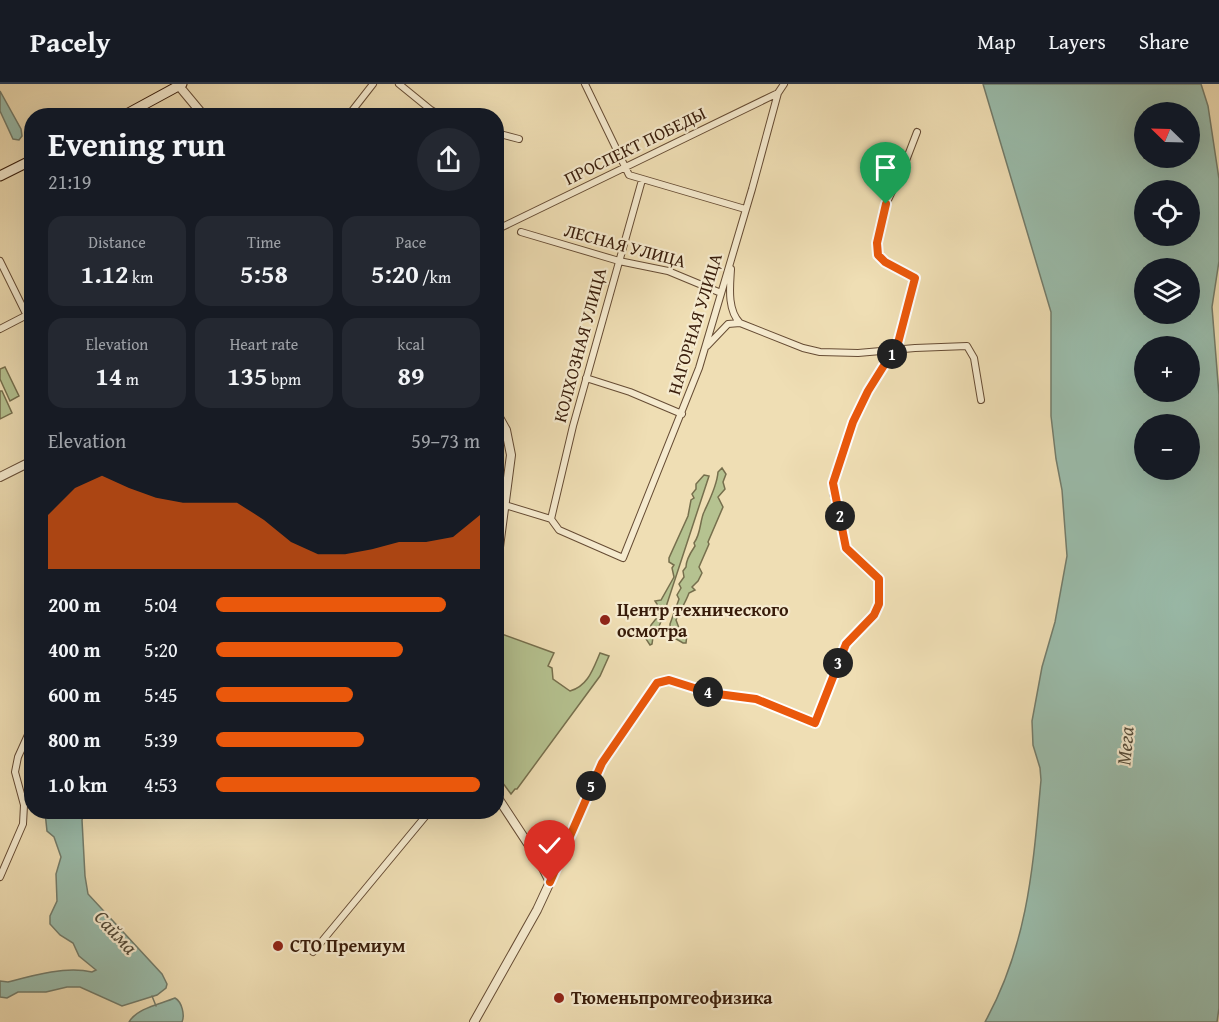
<!DOCTYPE html>
<meta charset="utf-8">
<style>
:root{--surface:#171b24;--page:#242831;--text:#f1f3f6;--muted:#9ea1a6;--line:#363941;--accent:#ea580c}
body{margin:0;font-family:"Gentium Book Plus",serif;background:var(--page);color:var(--text);height:100vh;display:flex;flex-direction:column;font-size:22px;white-space:nowrap}
*{box-sizing:border-box;margin:0}
p{font-size:20px;color:var(--muted)}
.icon{flex:none;width:33px;height:33px;fill:none;stroke:currentColor;stroke-width:2;stroke-linecap:round;stroke-linejoin:round}
.map{position:relative;flex:1;overflow:hidden}
.drawer{position:absolute;left:24px;top:24px;width:480px;height:711px;display:flex;flex-direction:column;background:var(--surface);border-radius:24px;box-shadow:0 6px 24px #0002}
.drawer>*{flex:none}
.needle{width:39px;rotate:293deg}
.tools{position:absolute;left:1134px;top:18px;display:grid;gap:12px}
.tools a{display:grid;place-items:center;width:66px;height:66px;border-radius:50%;background:var(--surface);box-shadow:0 6px 24px #0002;font-size:30px}
.pin{position:absolute;display:grid;place-items:center;width:51px;height:51px;color:#fff;margin:-62px -26px;border-radius:50% 50% 50% 0;rotate:-45deg;box-shadow:0 0 6px #0007}
.pin .icon{rotate:45deg}
.km{position:absolute;width:30px;height:30px;margin:-15px;border-radius:50%;background:#222;color:#fff;font-size:16px;line-height:30px;text-align:center}
.round{display:grid;place-items:center;flex:none;width:63px;height:63px;border-radius:32px;background:var(--page)}
.head{display:flex;align-items:center;justify-content:space-between;height:102px;padding:0 24px}
h1{font-size:33px;font-weight:700;line-height:45px}
.metrics{display:grid;grid-template-columns:repeat(3,1fr);gap:9px;height:102px;padding:6px 24px}
.metrics div{display:grid;align-content:center;border-radius:15px;background:var(--page);text-align:center}
.metrics b{font-size:26px;font-weight:700}
.metrics small{font-size:16px;font-weight:400}
.metrics p{font-size:16px}
.chart{height:168px;padding:12px 24px}
.chart p{display:flex;justify-content:space-between}
.chart svg{width:100%;height:108px;margin-top:6px;fill:var(--accent);opacity:.7}
ul{padding:0 24px;list-style:none;font-size:20px}
li{display:grid;grid-template-columns:96px 72px 1fr;align-items:center;height:45px}
li i{height:15px;border-radius:8px;background:var(--accent)}
header{display:flex;align-items:center;gap:36px;box-sizing:border-box;height:84px;padding:0 30px;background:var(--surface);border-bottom:2px solid var(--line)}
header strong{font-size:28px}
nav{display:flex;gap:33px;margin-inline-start:auto;font-size:21px}
.map>svg:first-child{display:block}
</style>
<header>
<strong>Pacely</strong>
<nav><a>Map</a><a>Layers</a><a>Share</a></nav>
</header>
<div class="map">
<svg width="1219" height="938" viewBox="0 0 1219 938">
<rect width="100%" height="100%" fill="#efdeb4"/>
<filter id="stains"><feTurbulence type="fractalNoise" baseFrequency=".00333" numOctaves="4"/><feColorMatrix values="0 0 0 0 .2 0 0 0 0 .09 0 0 0 0 .02 0 0 0 .5 -.17"/></filter>
<radialGradient id="worn" r=".72"><stop offset=".6" stop-color="#630" stop-opacity="0"/><stop offset="1" stop-color="#630" stop-opacity=".3"/></radialGradient>
<path fill="#b5c290" stroke="#766f4d" stroke-width="1.5" d="M5,283L19,312L10,317L0,295V285Z
M0,307H2L12,329L0,335Z
M722,384L726,390L723,398L725,405L718,413L723,423L708,458L709,460L699,483L702,489L698,497L692,503L695,506L689,509C685,520 680,526 676,536L679,544L687,550L686,559H683L671,552L670,540L679,515L677,511L681,504L679,500L684,493L683,487L686,483C686,475 691,468 695,462L694,459C701,450 700,436 704,428C709,417 717,402 718,388Z
M704,391L709,392L662,535L655,552L653,553L652,560L650,561L646,555L651,541L659,531L657,520L655,517L661,516L674,493L672,484L674,481L669,478V474L688,432L691,416L694,414L692,410L696,405V400Z
M499,549L554,569L548,582L552,584L553,595L570,607C588,602 593,585 600,569L609,572L600,592L517,705H515L511,710L497,691L496,560Z"/>
<path fill="#9abcab" stroke="#737c6b" stroke-width="1.5" fill-rule="evenodd" d="M983,0H1201L1208,22L1219,95V177L1212,223L1219,311V924L1217,938H985C1028,860 1033,783 1041,696L1040,684L1033,661L1032,637L1042,583L1055,538L1067,472L1062,406L1056,375L1051,332V228ZM1144,28H1190V74H1144ZM1144,106H1190V152H1144ZM1144,184H1190V230H1144ZM1144,262H1190V308H1144ZM1144,340H1190V386H1144Z
M0,7L21,45L22,52L19,56L13,55L0,27Z
M45,728H84L82,736L85,792L88,810L162,890L167,900L166,904L157,911L122,922L80,903H67L46,908H18L7,914L0,913V897L8,898C34,891 66,882 92,888L96,886L79,872L73,859L60,851L50,840V832L57,817L56,790L61,773L54,753L47,747Z
M175,914C182,918 185,931 182,938H129C137,924 161,920 175,914Z"/>
<g fill="none" stroke-linecap="round" stroke-linejoin="round">
<path stroke="#737c6b" stroke-width="1.5" d="M152,912L156,922"/>
<g stroke="#664c34" stroke-width="8">
<path id="minor" d="M399,0L431,26L441,32
M585,0L629,91L745,125
M348,32L373,0
M496,49L519,55
M496,146L778,9L784,0
M521,148L619,177L668,187L721,209
M0,177L32,242
M731,185C730,202 727,226 740,239
M0,245L27,231
M707,262L728,240L740,239L803,264L820,268L858,269L915,264L967,262L974,274L981,316
M586,294L630,308L682,330
M505,421L551,435L559,446L623,474L699,284L752,105L778,9
M551,435L573,342L642,96
M0,793L23,740L24,721L15,688L18,673L32,642
M550,798L602,679L657,599L669,596L710,609L756,616L815,639L846,560L874,531L879,520V495L846,463L833,409V399L840,373L853,338L869,307L898,259L915,194L885,179L880,175L876,166L886,120L902,87L917,48
M313,868L429,728"/>
</g>
<g stroke="#664c34" stroke-width="10">
<path id="tertiary" d="M179,2L204,32
M496,328L506,346L511,371L496,486
M0,393L32,377
M474,938L537,826L550,798L540,778L496,711"/>
</g>
<g stroke="#381c0a" stroke-width="11">
<path id="secondary" d="M123,32L182,0
M0,92L32,76"/>
</g>
<use href="#minor" stroke="#f5eace" stroke-width="6"/>
<use href="#tertiary" stroke="#f5eace" stroke-width="8"/>
<use href="#secondary" stroke="#f5eace" stroke-width="9"/>
</g>
<g fill="none" stroke-linecap="round" stroke-linejoin="round">
<g stroke="#fff" stroke-width="12">
<path id="route" d="M550,798L602,679L657,599L669,596L710,609L756,615L815,639L846,560L874,531L879,520V495L846,464L833,399L853,338L868,307L898,259L915,194L885,178L878,171L877,159L886,120"/>
</g>
<use href="#route" stroke="#ea580c" stroke-width="8"/>
</g>
<g fill="#8f2418" stroke="#f5eace" stroke-width="2">
<circle cx="605" cy="536" r="6"/>
<circle cx="278" cy="862" r="6"/>
<circle cx="559" cy="914" r="6"/>
</g>
<g text-anchor="middle" stroke-width="4.5" stroke-linejoin="round" paint-order="stroke">
<g font-size="18" fill="#381c0a" stroke="#f5eace">
<text transform="translate(635 62) rotate(-26)" y="6">ПРОСПЕКТ ПОБЕДЫ</text>
<text transform="translate(625 162) rotate(15)" y="6">ЛЕСНАЯ УЛИЦА</text>
<text transform="translate(695 240) rotate(-73)" y="6">НАГОРНАЯ УЛИЦА</text>
<text transform="translate(580 261) rotate(-75)" y="6">КОЛХОЗНАЯ УЛИЦА</text>
</g>
<g font-size="18" font-weight="bold" fill="#381c0a" stroke="#f5eace" text-anchor="start">
<text x="617" y="532">Центр технического<tspan x="617" dy="21">осмотра</tspan></text>
<text x="290" y="868">СТО Премиум</text>
<text x="571" y="920">Тюменьпромгеофизика</text>
</g>
<g font-size="20" font-style="italic" fill="#554c3a" stroke="#f5eace">
<text transform="translate(1125 662) rotate(-85)" y="7">Мега</text>
<text transform="translate(116 848) rotate(47)" y="7">Сайма</text>
</g>
</g>
<rect width="100%" height="100%" filter="url(#stains)"/>
<rect width="100%" height="100%" fill="url(#worn)"/>
</svg>
<div class="tools">
<a><svg class="needle" viewBox="-14 -14 28 28"><path d="M0-13l5 13h-10z" fill="#e53935"/><path d="M0 13l5-13h-10z" fill="#9ea1a6"/></svg></a>
<a><svg class="icon" aria-label="locate" viewBox="0 0 24 24"><circle cx="12" cy="12" r="6"/><path d="M12 2v4M12 18v4M2 12h4M18 12h4"/></svg></a>
<a><svg class="icon" aria-label="layers" viewBox="0 0 24 24"><path d="M12 4l9 5-9 5-9-5zM3 14l9 5 9-5"/></svg></a>
<a>+</a>
<a>−</a>
</div>
<div class="pin" style="left:886px;top:120px;background:#1e9e55"><svg class="icon" aria-label="arrive" viewBox="0 0 24 24"><path d="M6 21V4h12l-3 4 3 4H6"/></svg></div>
<div class="pin" style="left:550px;top:798px;background:#d93025"><svg class="icon" aria-label="check" viewBox="0 0 24 24"><path d="M5 12l5 5 9-10"/></svg></div>
<b class="km" style="left:892px;top:270px">1</b>
<b class="km" style="left:840px;top:432px">2</b>
<b class="km" style="left:838px;top:579px">3</b>
<b class="km" style="left:708px;top:608px">4</b>
<b class="km" style="left:591px;top:702px">5</b>
<section class="drawer">
<div class="head"><div><h1>Evening run</h1><p>21:19</p></div><a class="round"><svg class="icon" aria-label="share" viewBox="0 0 24 24"><path d="M12 15V3M7 8l5-5 5 5M5 13v7h14v-7"/></svg></a></div>
<div class="metrics">
<div><p>Distance</p><b>1.12<small> km</small></b></div>
<div><p>Time</p><b>5:58</b></div>
<div><p>Pace</p><b>5:20<small> /km</small></b></div>
</div>
<div class="metrics">
<div><p>Elevation</p><b>14<small> m</small></b></div>
<div><p>Heart rate</p><b>135<small> bpm</small></b></div>
<div><p>kcal</p><b>89</b></div>
</div>
<div class="chart"><p><span>Elevation</span>59–73 m</p>
<svg viewBox="0 0 160 44" preserveAspectRatio="none"><path d="M0 44V22L10 11L20 6L30 11L40 15L50 17L60 17L70 17L80 24L90 33L100 38L110 38L120 36L130 33L140 33L150 31L160 22V44z"/></svg>
</div>
<ul>
<li><b>200 m</b>5:04<i style="width:87%"></i></li>
<li><b>400 m</b>5:20<i style="width:71%"></i></li>
<li><b>600 m</b>5:45<i style="width:52%"></i></li>
<li><b>800 m</b>5:39<i style="width:56%"></i></li>
<li><b>1.0 km</b>4:53<i style="width:100%"></i></li>
</ul>
</section>
</div>
